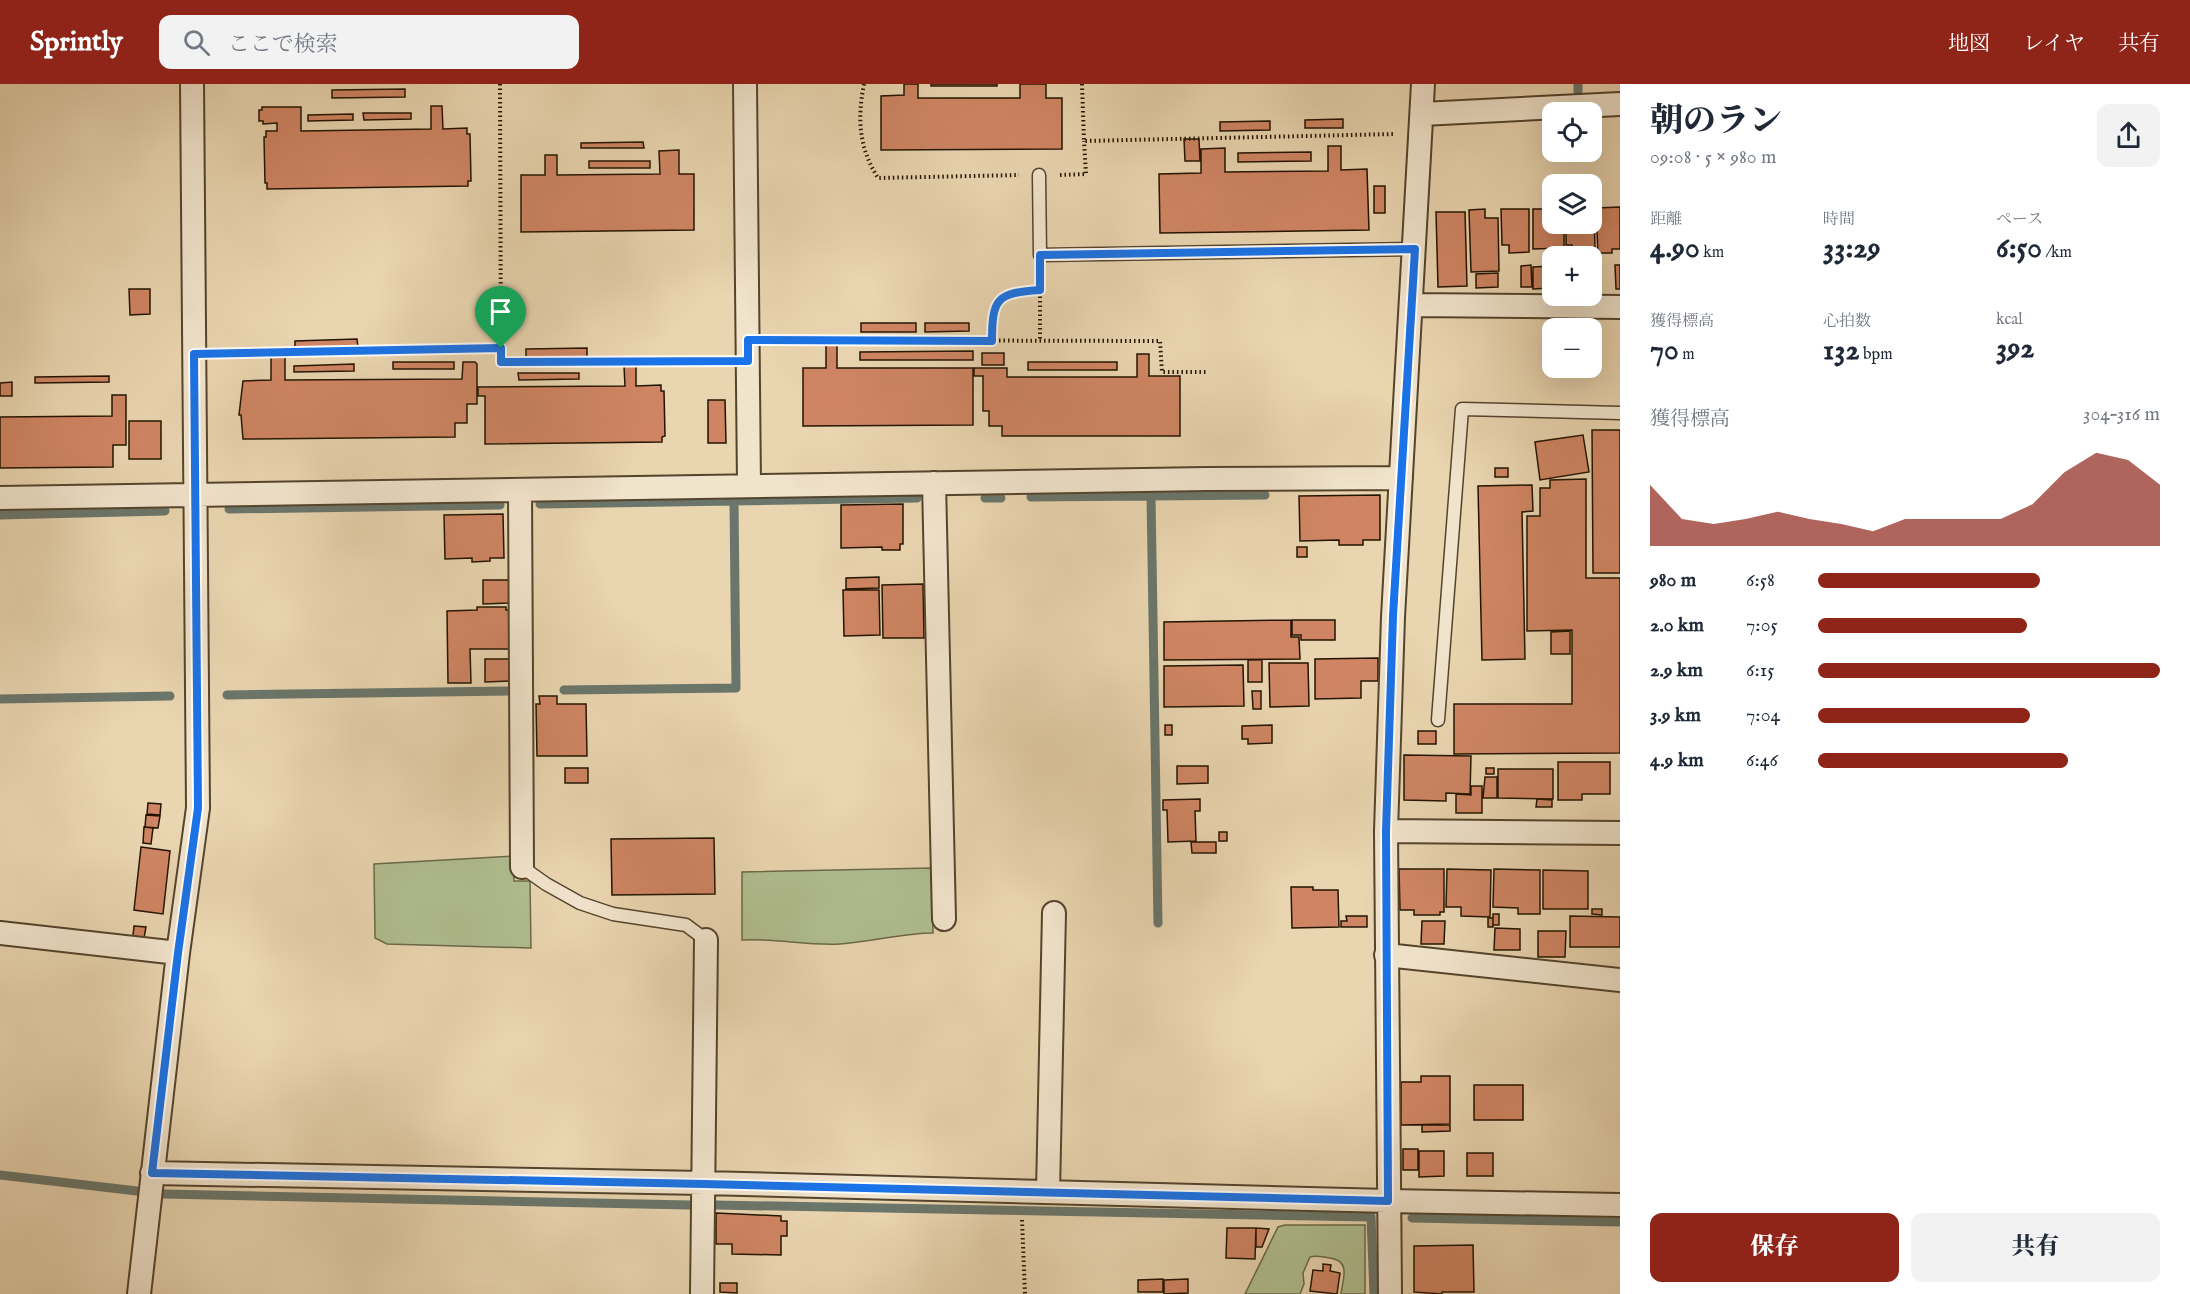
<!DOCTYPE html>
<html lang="ja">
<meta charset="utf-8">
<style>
:root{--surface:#fff;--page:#f2f2f3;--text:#1f2937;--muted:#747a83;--accent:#8f2418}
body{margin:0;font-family:"IM FELL English","Noto Serif JP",serif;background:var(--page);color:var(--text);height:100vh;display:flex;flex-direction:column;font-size:22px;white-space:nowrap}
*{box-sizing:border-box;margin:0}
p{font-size:20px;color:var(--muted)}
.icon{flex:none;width:33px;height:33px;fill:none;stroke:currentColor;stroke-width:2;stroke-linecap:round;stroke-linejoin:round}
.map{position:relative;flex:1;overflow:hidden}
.sheet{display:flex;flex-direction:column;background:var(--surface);width:570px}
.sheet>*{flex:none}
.buttons{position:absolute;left:1542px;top:18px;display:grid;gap:12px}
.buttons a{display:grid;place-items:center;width:60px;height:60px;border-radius:12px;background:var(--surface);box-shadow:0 6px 24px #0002;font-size:30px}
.pin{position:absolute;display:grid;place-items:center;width:51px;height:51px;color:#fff;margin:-62px -26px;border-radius:50% 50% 50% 0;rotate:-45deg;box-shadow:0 0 6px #0007}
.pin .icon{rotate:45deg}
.round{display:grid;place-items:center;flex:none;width:63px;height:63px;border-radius:12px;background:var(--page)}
.headline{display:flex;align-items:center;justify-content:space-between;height:102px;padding:0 30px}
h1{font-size:33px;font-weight:800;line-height:45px}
.metrics{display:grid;grid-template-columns:repeat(3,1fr);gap:9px;height:102px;padding:6px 30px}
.metrics div{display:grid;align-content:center}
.metrics b{font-size:30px;font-weight:800}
.metrics small{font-size:16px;font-weight:400}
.metrics p{font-size:16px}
.chart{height:168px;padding:12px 30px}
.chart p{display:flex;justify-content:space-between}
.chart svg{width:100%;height:108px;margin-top:6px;fill:var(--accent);opacity:.7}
.cta{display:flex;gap:12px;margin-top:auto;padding:12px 30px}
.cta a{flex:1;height:69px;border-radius:12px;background:var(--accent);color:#fff;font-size:24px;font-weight:800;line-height:69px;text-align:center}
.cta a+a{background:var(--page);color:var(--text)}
ul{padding:0 30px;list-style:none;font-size:20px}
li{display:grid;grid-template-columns:96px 72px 1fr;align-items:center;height:45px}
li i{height:15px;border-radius:8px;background:var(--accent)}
header{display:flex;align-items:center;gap:36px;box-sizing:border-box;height:84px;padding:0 30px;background:var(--accent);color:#fff}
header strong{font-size:28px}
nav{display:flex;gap:33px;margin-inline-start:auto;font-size:21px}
.search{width:420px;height:54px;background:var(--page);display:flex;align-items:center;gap:15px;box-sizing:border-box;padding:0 21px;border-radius:12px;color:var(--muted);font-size:22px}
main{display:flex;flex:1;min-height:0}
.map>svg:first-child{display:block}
</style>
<header>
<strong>Sprintly</strong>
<div class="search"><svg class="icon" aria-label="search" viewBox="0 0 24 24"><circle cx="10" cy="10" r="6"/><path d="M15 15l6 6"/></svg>ここで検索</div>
<nav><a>地図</a><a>レイヤ</a><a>共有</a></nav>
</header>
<main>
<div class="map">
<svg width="1620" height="1210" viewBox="0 0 1620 1210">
<rect width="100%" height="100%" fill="#e9d5b0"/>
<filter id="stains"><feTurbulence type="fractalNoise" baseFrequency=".00333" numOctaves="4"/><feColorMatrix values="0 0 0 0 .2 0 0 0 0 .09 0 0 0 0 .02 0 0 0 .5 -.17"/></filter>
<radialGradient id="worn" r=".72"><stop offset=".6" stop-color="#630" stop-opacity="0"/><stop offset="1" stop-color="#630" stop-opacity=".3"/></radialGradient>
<path fill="#b0be90" stroke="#6a6948" stroke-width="1.5" d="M513,772L514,797H530L531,864L387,860L375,854L374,780Z
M932,784L933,849C902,849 872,858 840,860C808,862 775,854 742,856V788Z
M1285,1141H1365V1210H1341C1343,1194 1351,1177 1330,1174C1323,1173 1317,1171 1310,1173L1303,1189L1304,1200L1300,1210H1245L1278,1143Z"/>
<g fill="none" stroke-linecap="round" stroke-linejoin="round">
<path stroke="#6a766b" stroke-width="9" d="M1578,0V8
M1151,412L1158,839
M1031,413L1265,411
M985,414H1001
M540,420L917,414
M229,425L500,421
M0,431L165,427
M564,606L736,604L734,417
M227,611L512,607
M0,615L170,612
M0,1091L137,1107
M164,1110L689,1121
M716,1121L1371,1133L1374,1210
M1412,1134L1620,1138"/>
</g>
<path fill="#cf8563" stroke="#231400" stroke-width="1.5" d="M904,0H918V14H1020V0H1046V14H1062V65L881,66V12L904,11Z
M931,0H997V2H931Z
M405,5V13L332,14V6Z
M431,22H442L443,45L467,44V50H470L471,97H468V102L267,105V99H265L264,53H266V47H277V39L263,40V37H259V26H262V23H301V47L431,45Z
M363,29H411V35L364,36Z
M353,30V36L308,37V31Z
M1343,35V44H1305V36Z
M1270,37V46L1220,47V38Z
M1184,55H1199L1200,77H1185Z
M643,58L644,64H581V59Z
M1328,62H1341V86L1367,85L1369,146L1160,149L1159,90L1201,89V65L1225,64V88L1328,87Z
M679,66V90H694V146L521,148V91H545V71H557V91L660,90L659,67Z
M1311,68V77L1238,78V69Z
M589,77H650V84H589Z
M1374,102H1385V129H1374Z
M1592,123H1594L1595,166H1572V161H1566V140H1592Z
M1620,123V165H1612V169H1598L1596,124Z
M1485,125V134H1498L1499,187L1471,188L1469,126Z
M1501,125H1529V168L1509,169V161H1502Z
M1533,125H1552V140H1564V164L1533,165Z
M1436,128H1465L1467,202L1438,203Z
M1531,181L1532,203H1521V182Z
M1615,181H1620V205H1616Z
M1552,182V204L1533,205V183Z
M1498,189V203L1476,204V190Z
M129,205H150V230L130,231Z
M861,239H916V248H861Z
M925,239H969V247L925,248Z
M357,255L358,263L295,265V257Z
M826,261H837V284H973V341L803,342V284H826Z
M587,264V273H526V265Z
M973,267V276H860V268Z
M982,269H1004V281H982Z
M1137,270H1149V292H1180V352H1002V342H989V327H983V292H974V284H1007V293H1137Z
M271,272H285V296L462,295L463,278H475L477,280V320H467V339H455V353L243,355L241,331H239L243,297L271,296Z
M393,278H454V285H393Z
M1028,278H1117V286H1028Z
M354,280V287L294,288V282Z
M624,282H636V302L661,301V307H664L665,352L662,353V358L485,360V312H478V303L625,302Z
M518,289H579V295L519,296Z
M109,292V298L35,299V293Z
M12,298V312H0V299Z
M112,311H126V361H113V383L0,384V333L112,332Z
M708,316H725L726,359H708Z
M129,337H161V375H129Z
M1592,346H1620V489H1593Z
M1583,351L1589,388L1540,396L1535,358Z
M1495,384H1508V393H1495Z
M1586,395V494H1620V669L1454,670V620H1572V546L1527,547V432H1540V404H1550V396Z
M1532,401L1533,427L1522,428L1525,575L1482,576L1478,402Z
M1380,411V456H1363V461H1339V456L1300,457L1299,412Z
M903,420V460H900V466H882V463L841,464V421Z
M503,430L504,474H490V477L472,478V474L445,475L444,431Z
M1297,463H1307V473H1297Z
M879,493V504L846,505V494Z
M483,496H509L510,519L483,520Z
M923,500L924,554H883L882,501Z
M843,506H879L880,551L844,552Z
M477,523H506V526H510V565H470L471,599H448L447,527L477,526Z
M1291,536V553H1299L1300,575L1164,576V538Z
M1292,536H1335V556H1301V551H1292Z
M1570,547V570H1551V548Z
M1378,574V597H1361V614L1315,615V575Z
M485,575H511V597L485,598Z
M1248,576H1262V598H1248Z
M1269,579H1308L1309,622L1270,623Z
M1243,581L1244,622L1164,623V582Z
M1252,607H1261V625H1253Z
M539,612H557V620H586L587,672H537L536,620H540Z
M1165,641H1172V651H1165Z
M1272,641V659L1248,660V655H1242V642Z
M1418,647H1436V660H1418Z
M1404,671L1471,672L1470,710L1446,709V717L1404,716Z
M1558,678H1610V710H1582V716H1558Z
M1177,682H1208V699L1177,700Z
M565,684H588V699H565Z
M1486,684H1494V690H1486Z
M1498,685H1553V715L1498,714Z
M1485,693H1497V714H1483Z
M1471,702H1482V729H1456V710L1471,711Z
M1200,715V727H1195L1196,757L1168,758L1167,726H1163V716Z
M1537,715L1552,716V723H1536Z
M148,719L161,720L160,731L147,730Z
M146,731L160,732L158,744L145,743Z
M144,743L153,744L151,760L143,759Z
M1219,748H1227V757H1219Z
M714,754L715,810L612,811L611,755Z
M1191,758H1216V769H1192Z
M141,763L170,767L163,830L134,826Z
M1399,785H1444V828H1440V831H1414V826H1400Z
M1447,785L1491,786L1490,833L1461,832V823H1446Z
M1494,785L1540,786V830H1518V824L1493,823Z
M1543,786L1588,787V825H1543Z
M1291,803H1313V806H1338L1339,843L1292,844Z
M1592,825H1602V831L1592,830Z
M1493,830H1499V841H1493Z
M1346,832H1367V843H1341V837H1347Z
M1570,832L1620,833V863H1570Z
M1488,834H1493V843H1488Z
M1422,837H1445L1444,860H1421Z
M134,842L146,843L144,854L133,852Z
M1495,844L1520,845V866H1494Z
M1538,847H1566L1565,873H1538Z
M1421,992H1450V1040L1401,1041V998H1421Z
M1474,1001H1523V1036H1474Z
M1422,1041H1450V1047L1422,1048Z
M1403,1065H1418V1086H1403Z
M1419,1067H1444V1092L1419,1093Z
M1467,1069H1493V1092H1467Z
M716,1129L781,1132V1137H787V1152H781V1171L732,1170V1160H716Z
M1227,1144H1256L1255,1175L1226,1174Z
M1256,1144L1269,1145L1262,1163H1256Z
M1473,1161L1474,1208H1442V1210L1414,1208V1162Z
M1323,1180L1331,1181L1330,1187L1340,1189L1337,1210L1310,1207L1313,1186L1323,1187Z
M1163,1195V1208H1138V1196Z
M1188,1195V1209L1164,1210V1196Z
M720,1199H737V1209L720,1208Z"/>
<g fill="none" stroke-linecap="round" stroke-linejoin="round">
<g stroke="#54442c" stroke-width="15">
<path id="lane" d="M1039,91L1040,171L1415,165
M1438,636L1462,325L1620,329
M522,783L546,800L580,819L613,830L686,841L706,856"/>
</g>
<g stroke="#54442c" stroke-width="26">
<path id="street" d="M745,0L749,402
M1422,30L1620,20
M1412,221L1620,223
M934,399L944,835
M520,406L522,783
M0,414L1206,395L1401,394
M1386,747L1620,749
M0,849L178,869
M1386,871L1620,896
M152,1089L704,1099L1388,1117L1620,1121
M1048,1108L1054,829
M139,1210L178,869L198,724L192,0
M702,1210L706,856
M1390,1210L1386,747L1393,533L1423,0"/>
</g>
<path stroke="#231400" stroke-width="4" stroke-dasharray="1.5 3" stroke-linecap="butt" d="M500,0L501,278L723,277
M864,0C857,35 859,64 878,94L1019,91
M1082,0L1084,57L1395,50
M1060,91L1086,90L1084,57
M1040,190V257
M774,256L1160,257L1162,288H1206
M992,257C992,214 997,209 1040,206
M220,270L501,264
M1022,1136L1025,1210"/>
<use href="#lane" stroke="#f1e4cc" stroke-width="12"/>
<use href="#street" stroke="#f1e4cc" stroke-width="22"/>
</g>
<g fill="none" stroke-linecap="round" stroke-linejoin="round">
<g stroke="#fff" stroke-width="12">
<path id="route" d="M1415,165L1393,532L1386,747L1388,1117L704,1100L152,1089L178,869L198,724L194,270L501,264V278L748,277V256L992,257C992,214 997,209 1040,206V171Z"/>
</g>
<use href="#route" stroke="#1a73e8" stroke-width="8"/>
</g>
<rect width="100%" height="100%" filter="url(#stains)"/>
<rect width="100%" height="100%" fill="url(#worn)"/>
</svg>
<div class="buttons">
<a><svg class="icon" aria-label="locate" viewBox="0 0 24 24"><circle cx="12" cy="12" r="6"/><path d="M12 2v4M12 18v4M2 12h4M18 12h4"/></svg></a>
<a><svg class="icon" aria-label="layers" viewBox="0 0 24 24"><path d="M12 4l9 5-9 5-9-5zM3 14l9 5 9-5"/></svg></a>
<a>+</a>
<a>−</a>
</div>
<div class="pin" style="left:501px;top:264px;background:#1e9e55"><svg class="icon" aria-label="arrive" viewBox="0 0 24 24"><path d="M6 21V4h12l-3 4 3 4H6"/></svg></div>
</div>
<section class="sheet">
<div class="headline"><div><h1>朝のラン</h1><p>09:08 · 5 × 980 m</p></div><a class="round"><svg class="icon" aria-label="share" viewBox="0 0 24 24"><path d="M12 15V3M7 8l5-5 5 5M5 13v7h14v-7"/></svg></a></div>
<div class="metrics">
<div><p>距離</p><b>4.90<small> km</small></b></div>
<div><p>時間</p><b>33:29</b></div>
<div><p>ペース</p><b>6:50<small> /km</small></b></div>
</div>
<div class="metrics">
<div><p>獲得標高</p><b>70<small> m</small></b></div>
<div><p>心拍数</p><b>132<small> bpm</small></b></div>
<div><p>kcal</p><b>392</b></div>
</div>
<div class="chart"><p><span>獲得標高</span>304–316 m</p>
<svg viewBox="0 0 160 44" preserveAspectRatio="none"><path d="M0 44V19L10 33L20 35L30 33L40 30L50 33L60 35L70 38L80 33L90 33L100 33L110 33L120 27L130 14L140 6L150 9L160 19V44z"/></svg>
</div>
<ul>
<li><b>980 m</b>6:58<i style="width:65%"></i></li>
<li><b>2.0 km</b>7:05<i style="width:61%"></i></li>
<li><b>2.9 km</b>6:15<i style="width:100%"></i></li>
<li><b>3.9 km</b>7:04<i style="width:62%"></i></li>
<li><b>4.9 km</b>6:46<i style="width:73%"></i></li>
</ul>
<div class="cta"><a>保存</a><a>共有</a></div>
</section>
</main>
